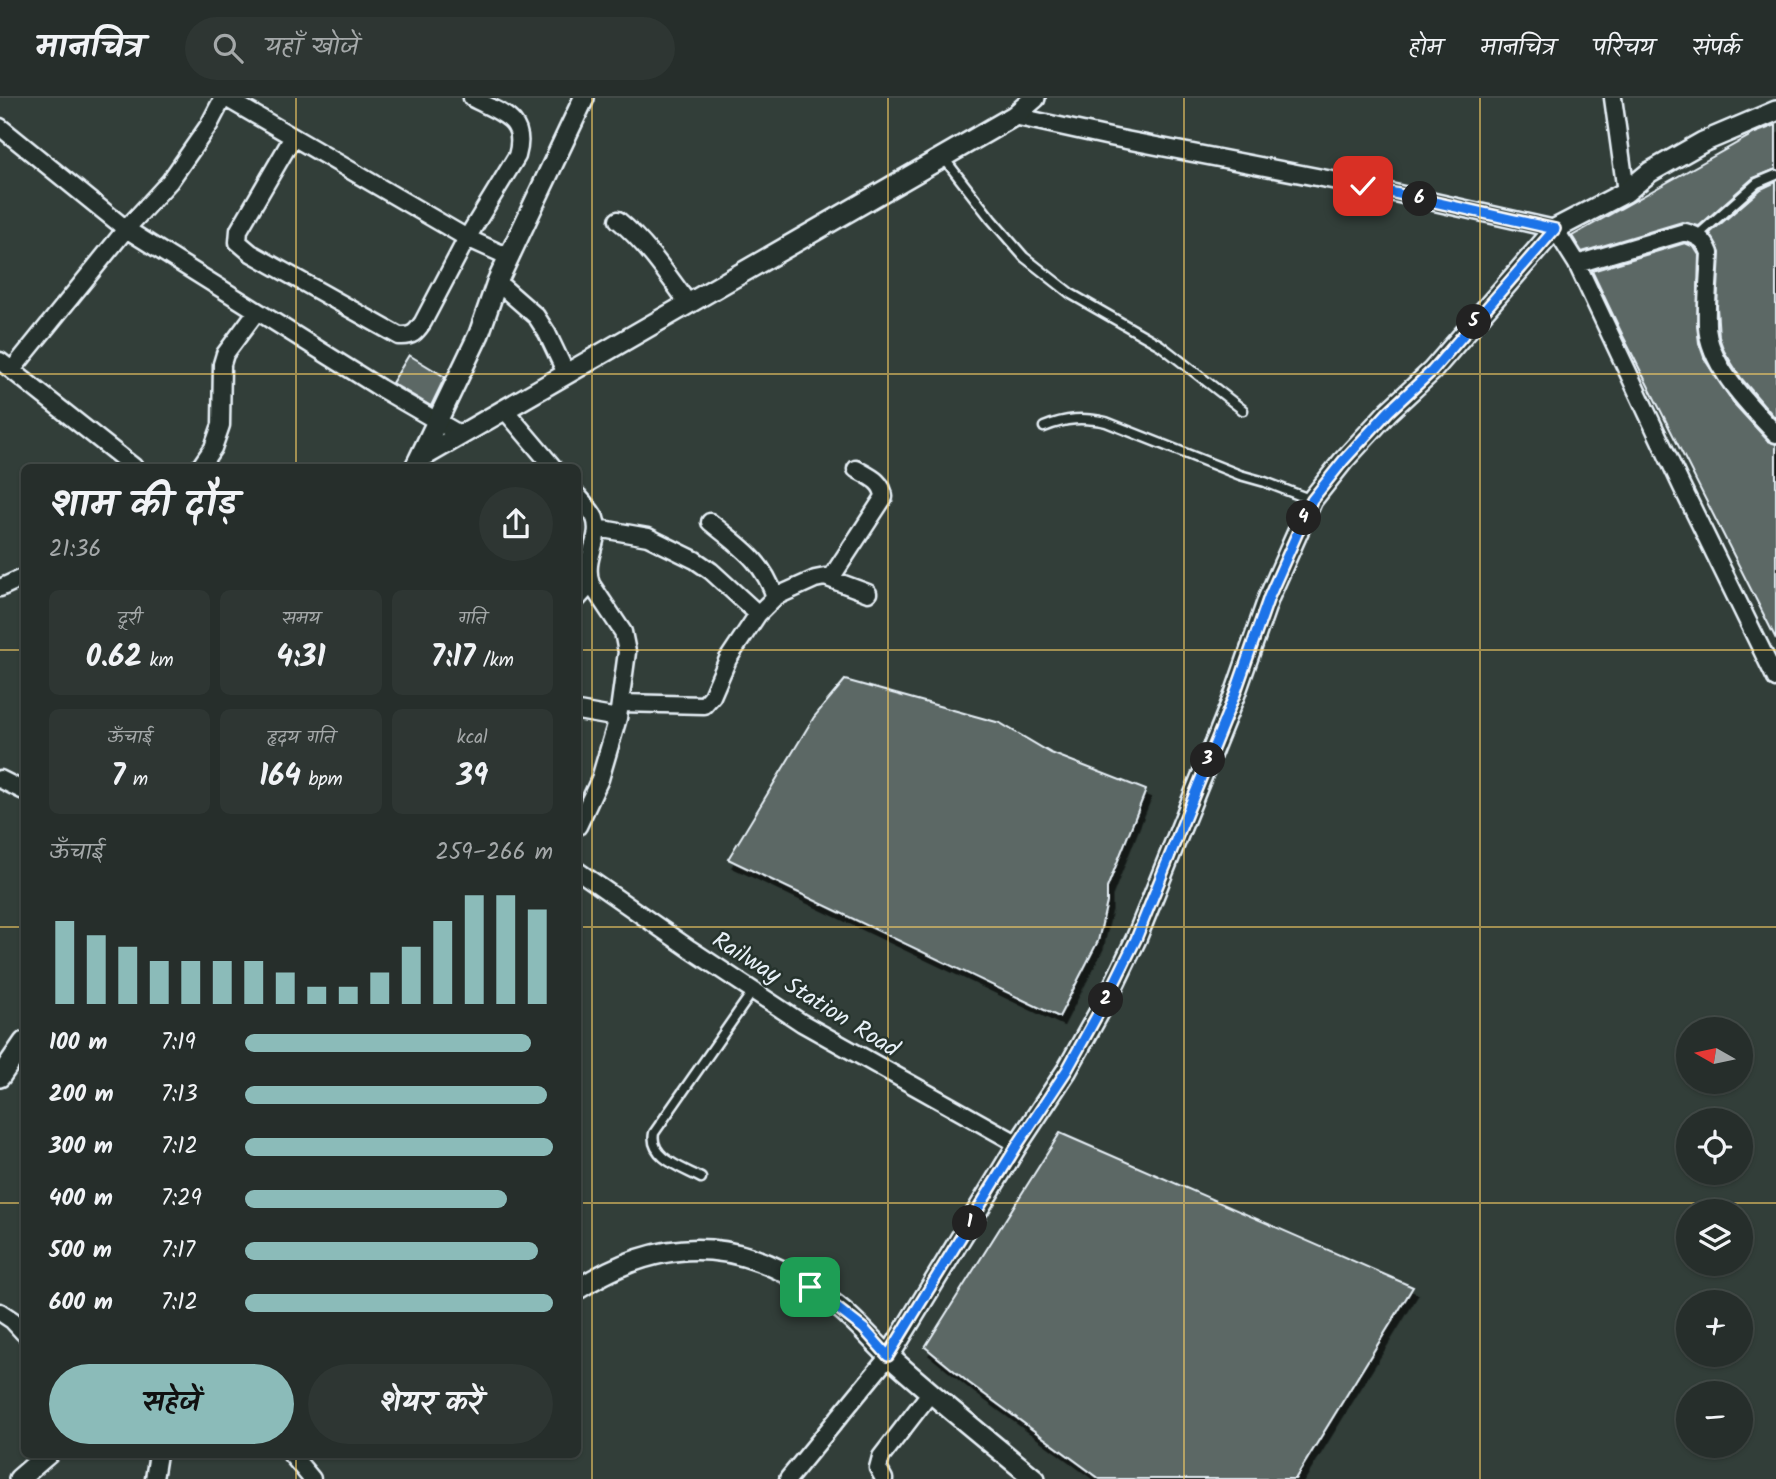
<!DOCTYPE html>
<html lang="hi">
<meta charset="utf-8">
<style>
:root{--surface:#262e2b;--page:#2e3633;--text:#f1f3f6;--muted:#a4a8a9;--line:#424a47;--accent:#8bbbb9}
body{margin:0;font-family:Kalam,"Playpen Sans Deva",sans-serif;background:var(--page);color:var(--text);height:100vh;display:flex;flex-direction:column;font-size:26px;white-space:nowrap}
*{box-sizing:border-box;margin:0}
p{font-size:23px;color:var(--muted)}
.icon{flex:none;width:38px;height:38px;fill:none;stroke:currentColor;stroke-width:2;stroke-linecap:round;stroke-linejoin:round}
.map{position:relative;flex:1;overflow:hidden}
.sheet{position:absolute;left:21px;top:366px;width:560px;height:994px;display:flex;flex-direction:column;background:var(--surface);border-radius:10px;box-shadow:0 2px 5px #0004,0 0 0 2px var(--line)}
.sheet>*{flex:none}
.needle{width:46px;rotate:279deg}
.tools{position:absolute;left:1676px;top:919px;display:grid;gap:14px}
.tools a{display:grid;place-items:center;width:77px;height:77px;border-radius:50%;background:var(--surface);box-shadow:0 2px 5px #0004,0 0 0 2px var(--line);font-size:35px}
.pin{position:absolute;display:grid;place-items:center;width:60px;height:60px;color:#fff;margin:-30px;border-radius:14px;box-shadow:0 4px 10px #0006}
.km{position:absolute;width:35px;height:35px;margin:-18px;border-radius:50%;background:#222;color:#fff;font-size:19px;line-height:35px;text-align:center}
.round{display:grid;place-items:center;flex:none;width:74px;height:74px;border-radius:37px;background:var(--page)}
.summary{display:flex;align-items:center;justify-content:space-between;height:119px;padding:0 28px}
h1{font-size:38px;font-weight:700;line-height:52px}
.stats{display:grid;grid-template-columns:repeat(3,1fr);gap:10px;height:119px;padding:7px 28px}
.stats div{display:grid;align-content:center;border-radius:10px;background:var(--page);text-align:center}
.stats b{font-size:30px;font-weight:700}
.stats small{font-size:19px;font-weight:400}
.stats p{font-size:19px}
.chart{height:196px;padding:14px 28px}
.chart p{display:flex;justify-content:space-between}
.chart svg{width:100%;height:126px;margin-top:7px;stroke:var(--accent);stroke-width:6}
.button{display:flex;gap:14px;margin-top:auto;padding:14px 28px}
.button a{flex:1;height:80px;border-radius:42px;background:var(--accent);color:#111;font-size:28px;font-weight:700;line-height:80px;text-align:center}
.button a+a{background:var(--page);color:var(--text)}
ul{padding:0 28px;list-style:none;font-size:23px}
li{display:grid;grid-template-columns:112px 84px 1fr;align-items:center;height:52px}
li i{height:18px;border-radius:9px;background:var(--accent)}
header{display:flex;align-items:center;gap:42px;box-sizing:border-box;height:98px;padding:0 35px;background:var(--surface);border-bottom:2px solid var(--line)}
header strong{font-size:33px}
nav{display:flex;gap:38px;margin-inline-start:auto;font-size:24px}
.search{width:490px;height:63px;background:var(--page);display:flex;align-items:center;gap:18px;box-sizing:border-box;padding:0 24px;border-radius:38px;color:var(--muted);font-size:26px}
.map>svg:first-child{display:block}
</style>
<header>
<strong>मानचित्र</strong>
<div class="search"><svg class="icon" aria-label="search" viewBox="0 0 24 24"><circle cx="10" cy="10" r="6"/><path d="M15 15l6 6"/></svg>यहाँ खोजें</div>
<nav><a>होम</a><a>मानचित्र</a><a>परिचय</a><a>संपर्क</a></nav>
</header>
<div class="map">
<svg width="1776" height="1381" viewBox="0 0 1776 1381">
<defs>
<filter id="shadow"><feDropShadow dx="4.5" dy="8" stdDeviation="0" flood-color="#0009"/></filter>
</defs>
<rect width="100%" height="100%" fill="#323e39"/>
<filter id="ink" filterUnits="userSpaceOnUse"><feTurbulence type="fractalNoise" baseFrequency=".0143" numOctaves="2"/><feDisplacementMap in="SourceGraphic" scale="14" xChannelSelector="R" yChannelSelector="G"/><feConvolveMatrix kernelMatrix="1 2 1 2 8 2 1 2 1" color-interpolation-filters="sRGB"/></filter>
<g filter="url(#ink)">
<path fill="#5c6865" stroke="#e8f1f8" stroke-width="2" filter="url(#shadow)" d="M1776,27V71L1753,80L1699,128L1682,124L1582,154L1572,138L1755,35Z
M1776,84V321L1741,280L1724,253L1719,239L1717,209L1720,155L1710,135L1761,91Z
M1685,145L1694,149L1699,157L1697,227L1699,245L1705,262L1735,307L1768,343L1776,346V541L1623,238L1592,173Z
M409,257L445,279L431,308L392,285Z
M845,582L1000,625L1051,655L1146,692L1107,790V804L1098,843L1059,919L728,761L814,619Z
M1060,1035L1413,1189L1295,1381H1100L969,1285L925,1249Z"/>
<g fill="none" stroke-linecap="round" stroke-linejoin="round">
<g stroke="#e8f1f8" stroke-width="13">
<path id="service" d="M943,59L991,121L1024,159L1071,196L1160,247L1243,312
M1698,137L1757,85L1776,77
M1044,329C1066,320 1083,319 1106,324L1240,377L1265,384L1312,402
M701,1080C683,1070 649,1060 654,1035L753,893"/>
</g>
<g stroke="#e8f1f8" stroke-width="21">
<path id="minor" d="M226,0L467,140L509,159
M1613,0L1626,94
M1014,18L1110,39L1363,88L1555,131L1577,166L1682,389L1776,581
M0,29L126,131L380,290L461,337
M293,39L239,132L238,144L251,155L399,238C413,239 416,234 423,224L467,140L517,58C528,20 500,15 472,0
M618,122C646,145 667,176 688,205
M1577,166L1685,134C1699,138 1705,142 1710,155C1709,179 1706,203 1707,227C1708,267 1750,308 1776,336
M497,184L536,218L547,235L566,275
M0,263L134,369
M12,272L126,131L170,83L209,27L223,0
M504,311L553,369
M200,369L213,350L221,327L222,266L225,256L257,213
M578,398C583,404 591,412 595,420C603,441 582,460 591,486L623,534L627,554L618,620L600,681L578,728
M710,424C739,448 763,462 775,499
M597,430L648,439L695,462L711,473L758,516
M831,480L884,399C883,383 868,378 856,371
M0,490L24,479
M578,500L591,486
M620,605L704,607L712,598L728,561L758,516L775,499L815,481L825,479L868,495
M578,613L618,620
M0,681L24,693
M578,773L690,851L802,925L1018,1046
M0,1214L12,1222L24,1235
M291,1356L312,1381
M154,1381L158,1356
M788,1381L889,1258
M884,1381L878,1370L881,1359L931,1294"/>
</g>
<g stroke="#e8f1f8" stroke-width="24">
<path id="tertiary" d="M419,361L479,236L497,184L584,0
M415,369L419,361L1014,18L1035,0
M0,979L24,944
M578,1191C671,1131 752,1141 838,1209C858,1224 873,1244 892,1261C938,1302 987,1342 1035,1381
M889,1258L1018,1046L1067,972L1111,893L1136,841L1235,596L1269,499L1312,402L1343,363L1389,313L1432,273L1555,131L1626,94L1650,74L1703,44L1776,13
M19,1381L48,1356"/>
</g>
<use href="#service" stroke="#26332d" stroke-width="8"/>
<use href="#minor" stroke="#26332d" stroke-width="16"/>
<use href="#tertiary" stroke="#26332d" stroke-width="19"/>
</g>
</g>
<g fill="none" stroke-linecap="round" stroke-linejoin="round" filter="url(#ink)">
<g stroke="#fff" stroke-width="14">
<path id="route" d="M810,1189L864,1231L888,1258L1018,1046L1067,972L1111,892L1136,841L1235,596L1269,499L1312,402L1343,363L1389,313L1432,273L1555,131L1363,88"/>
</g>
<use href="#route" stroke="#1a73e8" stroke-width="9"/>
</g>
<path fill="none" stroke="#ffd166" stroke-width="2" stroke-opacity="0.55" d="M296,0V369M592,0V1381M888,0V1381M1184,0V1381M1480,0V1381M0,276H1776M0,552H24M578,552H1776M0,829H24M578,829H1776M0,1105H24M578,1105H1776M296,1356V1381"/>
<g text-anchor="middle" stroke-width="5" stroke-linejoin="round" paint-order="stroke">
<g font-size="24" fill="#e8f1f8" stroke="#26332d">
<text transform="translate(806 896) rotate(32)" y="8">Railway Station Road</text>
</g>
</g>
</svg>
<div class="tools">
<a><svg class="needle" viewBox="-14 -14 28 28"><path d="M0-13l5 13h-10z" fill="#e53935"/><path d="M0 13l5-13h-10z" fill="#a4a8a9"/></svg></a>
<a><svg class="icon" aria-label="locate" viewBox="0 0 24 24"><circle cx="12" cy="12" r="6"/><path d="M12 2v4M12 18v4M2 12h4M18 12h4"/></svg></a>
<a><svg class="icon" aria-label="layers" viewBox="0 0 24 24"><path d="M12 4l9 5-9 5-9-5zM3 14l9 5 9-5"/></svg></a>
<a>+</a>
<a>−</a>
</div>
<div class="pin" style="left:810px;top:1189px;background:#1e9e55"><svg class="icon" aria-label="arrive" viewBox="0 0 24 24"><path d="M6 21V4h12l-3 4 3 4H6"/></svg></div>
<div class="pin" style="left:1363px;top:88px;background:#d93025"><svg class="icon" aria-label="check" viewBox="0 0 24 24"><path d="M5 12l5 5 9-10"/></svg></div>
<b class="km" style="left:970px;top:1125px">1</b>
<b class="km" style="left:1106px;top:902px">2</b>
<b class="km" style="left:1208px;top:662px">3</b>
<b class="km" style="left:1304px;top:420px">4</b>
<b class="km" style="left:1474px;top:224px">5</b>
<b class="km" style="left:1420px;top:101px">6</b>
<section class="sheet">
<div class="summary"><div><h1>शाम की दौड़</h1><p>21:36</p></div><a class="round"><svg class="icon" aria-label="share" viewBox="0 0 24 24"><path d="M12 15V3M7 8l5-5 5 5M5 13v7h14v-7"/></svg></a></div>
<div class="stats">
<div><p>दूरी</p><b>0.62<small> km</small></b></div>
<div><p>समय</p><b>4:31</b></div>
<div><p>गति</p><b>7:17<small> /km</small></b></div>
</div>
<div class="stats">
<div><p>ऊँचाई</p><b>7<small> m</small></b></div>
<div><p>हृदय गति</p><b>164<small> bpm</small></b></div>
<div><p>kcal</p><b>39</b></div>
</div>
<div class="chart"><p><span>ऊँचाई</span>259–266 m</p>
<svg viewBox="0 0 160 44" preserveAspectRatio="none"><path d="M5 44V15M15 44V20M25 44V24M35 44V29M45 44V29M55 44V29M65 44V29M75 44V33M85 44V38M95 44V38M105 44V33M115 44V24M125 44V15M135 44V6M145 44V6M155 44V11"/></svg>
</div>
<ul>
<li><b>100 m</b>7:19<i style="width:93%"></i></li>
<li><b>200 m</b>7:13<i style="width:98%"></i></li>
<li><b>300 m</b>7:12<i style="width:100%"></i></li>
<li><b>400 m</b>7:29<i style="width:85%"></i></li>
<li><b>500 m</b>7:17<i style="width:95%"></i></li>
<li><b>600 m</b>7:12<i style="width:100%"></i></li>
</ul>
<div class="button"><a>सहेजें</a><a>शेयर करें</a></div>
</section>
</div>
